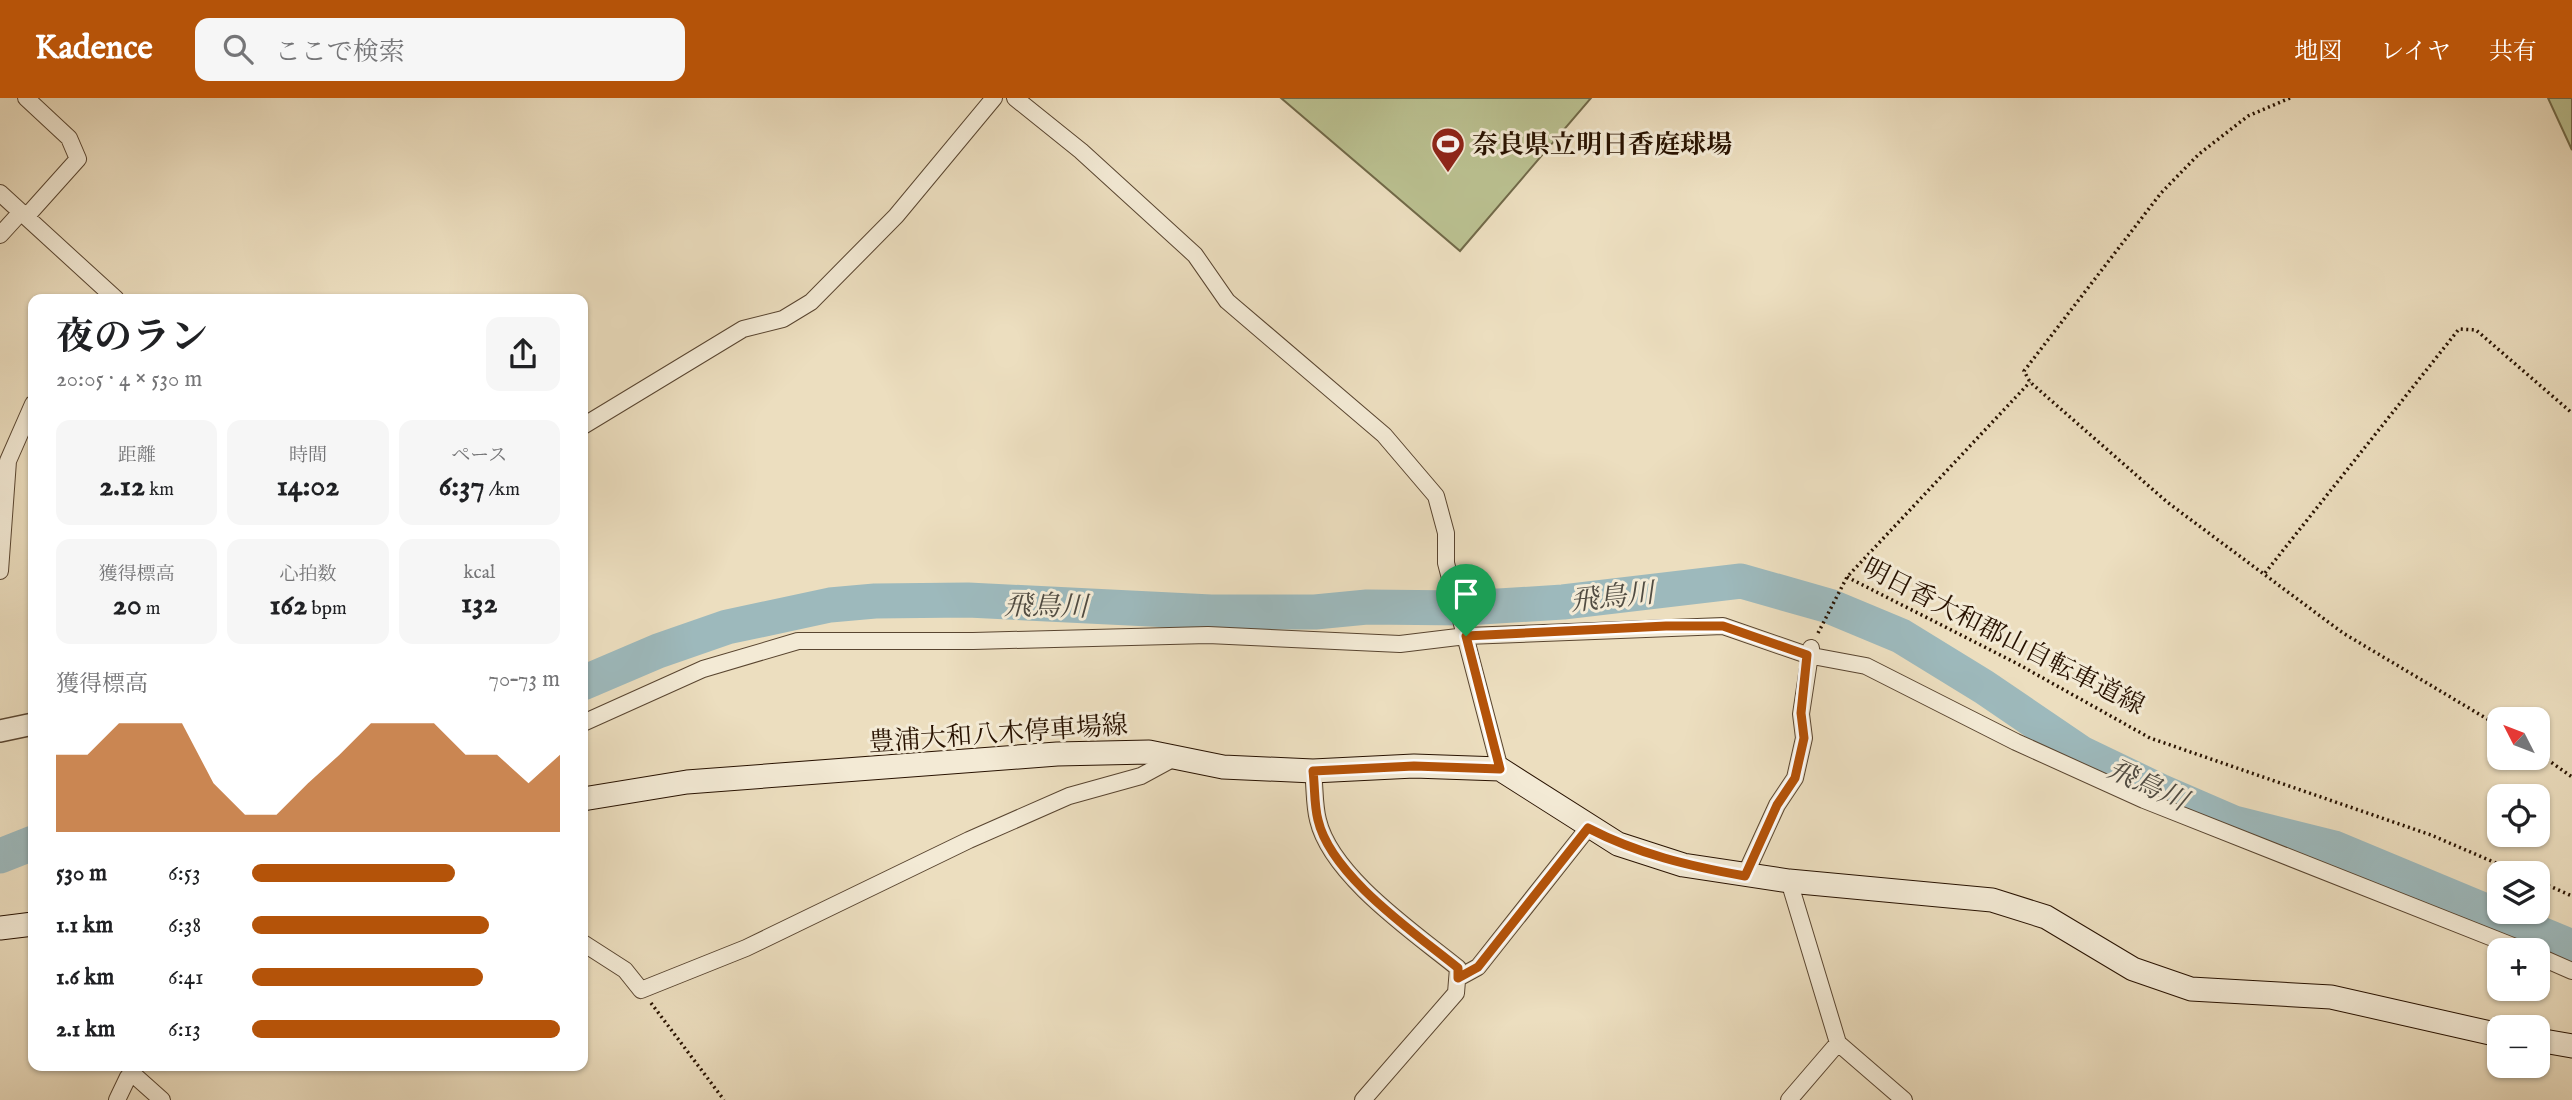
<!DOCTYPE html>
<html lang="ja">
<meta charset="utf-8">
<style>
:root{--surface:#fff;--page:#f6f6f6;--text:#202124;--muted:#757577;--accent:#b45309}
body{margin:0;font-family:"IM FELL English","Noto Serif JP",serif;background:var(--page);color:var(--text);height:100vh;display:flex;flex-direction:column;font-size:26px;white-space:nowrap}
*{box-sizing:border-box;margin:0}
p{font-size:23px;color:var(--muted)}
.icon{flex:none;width:38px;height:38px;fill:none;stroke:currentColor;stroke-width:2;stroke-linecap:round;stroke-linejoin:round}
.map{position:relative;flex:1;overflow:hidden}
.details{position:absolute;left:28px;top:196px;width:560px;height:777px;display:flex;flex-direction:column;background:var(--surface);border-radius:14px;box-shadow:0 2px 5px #0004}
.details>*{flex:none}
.needle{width:46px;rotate:312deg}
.buttons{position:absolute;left:2487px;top:609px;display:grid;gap:14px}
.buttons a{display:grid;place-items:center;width:63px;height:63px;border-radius:14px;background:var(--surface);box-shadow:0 2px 5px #0004;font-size:35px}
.pin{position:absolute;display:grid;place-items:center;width:60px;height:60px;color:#fff;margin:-72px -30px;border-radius:50% 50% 50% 0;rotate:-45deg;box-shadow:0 0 7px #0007}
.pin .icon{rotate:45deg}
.round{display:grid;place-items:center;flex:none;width:74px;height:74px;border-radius:14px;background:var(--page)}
.summary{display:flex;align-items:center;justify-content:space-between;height:119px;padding:0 28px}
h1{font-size:38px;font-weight:700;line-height:52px}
.figures{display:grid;grid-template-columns:repeat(3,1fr);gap:10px;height:119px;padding:7px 28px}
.figures div{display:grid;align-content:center;border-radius:14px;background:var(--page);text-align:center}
.figures b{font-size:30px;font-weight:700}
.figures small{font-size:19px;font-weight:400}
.figures p{font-size:19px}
.chart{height:196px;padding:14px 28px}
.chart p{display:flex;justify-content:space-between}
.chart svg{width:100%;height:126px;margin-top:7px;fill:var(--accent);opacity:.7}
ul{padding:0 28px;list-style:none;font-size:23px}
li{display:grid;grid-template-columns:112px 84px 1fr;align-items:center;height:52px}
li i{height:18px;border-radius:9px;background:var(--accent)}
header{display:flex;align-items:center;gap:42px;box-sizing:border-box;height:98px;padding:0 35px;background:var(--accent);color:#fff}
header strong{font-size:33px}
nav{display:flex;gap:38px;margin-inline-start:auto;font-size:24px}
.search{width:490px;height:63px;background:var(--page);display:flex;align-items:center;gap:18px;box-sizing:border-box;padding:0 24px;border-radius:14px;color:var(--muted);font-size:26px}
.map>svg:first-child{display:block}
</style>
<header>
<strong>Kadence</strong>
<div class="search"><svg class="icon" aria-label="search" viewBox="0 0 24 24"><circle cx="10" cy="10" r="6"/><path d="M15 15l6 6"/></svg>ここで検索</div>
<nav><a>地図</a><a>レイヤ</a><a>共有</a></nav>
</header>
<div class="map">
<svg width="2572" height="1002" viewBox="0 0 2572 1002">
<rect width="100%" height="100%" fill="#ecdebf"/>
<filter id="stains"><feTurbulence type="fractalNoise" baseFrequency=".00286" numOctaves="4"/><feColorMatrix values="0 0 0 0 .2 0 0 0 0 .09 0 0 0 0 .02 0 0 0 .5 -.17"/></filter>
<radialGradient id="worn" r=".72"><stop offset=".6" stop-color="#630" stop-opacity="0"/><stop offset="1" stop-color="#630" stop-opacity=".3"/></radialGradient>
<path fill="#bac090" stroke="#716948" stroke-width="2" d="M1281,0H1591L1460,153Z
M2548,0H2572V52Z"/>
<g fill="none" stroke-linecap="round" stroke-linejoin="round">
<path stroke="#9db9bc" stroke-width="35" d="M583,585L658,553L727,529L830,507L875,503L968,502L1211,514H1315L1367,509L1466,510L1563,504L1741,483L1829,508L1901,538L1984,589L2081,655L2160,693L2234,725L2334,750L2572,849
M0,758L33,745"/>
<g stroke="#594530" stroke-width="18">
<path id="minor" d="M26,0L69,40L78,61L26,119
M1015,0L1081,53L1195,157L1227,203L1384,337L1436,398L1446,435V465L1500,671
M0,95L116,201
M0,137L21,114
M583,328L743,231L783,221L811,204L896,118L994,0
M0,473L8,363L33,306
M583,625L703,571L798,543H973L1208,537L1400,546L1466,538L1723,528L1807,557L1866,568L2016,644L2144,702L2523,852
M1313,673C1315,689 1314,707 1318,722C1331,778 1415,835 1458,870L1456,895L1363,1002
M1745,777L1777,707L1795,680L1804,640L1801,616L1811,550
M1789,783L1838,945L1904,1002
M583,845L625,872L641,892L746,850L969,742L1069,698L1141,678L1176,659
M2538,858L2572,873
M1458,880L1478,869L1588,730
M117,1002L128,979L134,977L162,1002
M1789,1002L1838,945"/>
</g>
<g stroke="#594530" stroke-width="24">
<path id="tertiary" d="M0,633L33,626"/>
</g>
<g stroke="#281200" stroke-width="25">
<path id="secondary" d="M583,701L687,684L1057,656L1149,654L1223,669L1313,673L1414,668L1500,671L1618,746L1683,767L1789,783L1992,802L2046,819L2133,871L2191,891L2331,899L2499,937
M0,830L33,826
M2538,942L2572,948"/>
</g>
<path stroke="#281200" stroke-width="3.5" stroke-dasharray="2 3.5" stroke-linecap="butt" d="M2290,0L2248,18L2199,56L2161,95L2024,273L2030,284L2167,404L2343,535L2499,628
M2265,475L2459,231L2476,232L2572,315
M1847,479L2016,565L2150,640L2431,737L2519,775
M1818,535L1847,479L2030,284
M2538,655L2572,679
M2538,783L2572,798
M651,905L724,1002"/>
<use href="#minor" stroke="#f3ead5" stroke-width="16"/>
<use href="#tertiary" stroke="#f3ead5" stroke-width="21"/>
<use href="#secondary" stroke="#f3ead5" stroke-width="23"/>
</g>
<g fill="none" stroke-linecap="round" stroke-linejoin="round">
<g stroke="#fff" stroke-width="14">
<path id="route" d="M1666,528H1723L1807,557L1801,615L1804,640L1795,680L1777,707L1745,778C1689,768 1638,756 1588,730L1478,869L1458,880V870C1415,835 1331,778 1318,722C1314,707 1315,689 1313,673L1414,668L1500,671L1466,538Z"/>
</g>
<use href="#route" stroke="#b45309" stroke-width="9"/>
</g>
<defs>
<g id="stadium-pin" transform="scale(1.75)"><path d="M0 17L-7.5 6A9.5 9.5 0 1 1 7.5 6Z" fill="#8f2418" stroke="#f3ead5"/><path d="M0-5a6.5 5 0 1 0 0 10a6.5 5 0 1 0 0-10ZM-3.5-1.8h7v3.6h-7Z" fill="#fff"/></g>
</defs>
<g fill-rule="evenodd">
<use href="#stadium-pin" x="1448" y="46"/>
</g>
<g text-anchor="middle" stroke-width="6" stroke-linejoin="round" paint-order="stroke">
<g font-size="26" font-weight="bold" fill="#281200" stroke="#f3ead5" text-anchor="start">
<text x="1472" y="55">奈良県立明日香庭球場</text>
</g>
<g font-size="26" fill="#281200" stroke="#f3ead5">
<text transform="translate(2004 538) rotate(27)" y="9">明日香大和郡山自転車道線</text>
<text transform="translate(998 635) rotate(-4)" y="9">豊浦大和八木停車場線</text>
</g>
<g font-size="28" font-style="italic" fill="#514c42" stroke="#f3ead5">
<text transform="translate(1612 498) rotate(-6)" y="10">飛鳥川</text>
<text transform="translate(1046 507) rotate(1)" y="10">飛鳥川</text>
<text transform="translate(2148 686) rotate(25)" y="10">飛鳥川</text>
</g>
</g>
<rect width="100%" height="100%" filter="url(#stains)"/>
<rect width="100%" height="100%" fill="url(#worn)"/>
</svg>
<div class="buttons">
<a><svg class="needle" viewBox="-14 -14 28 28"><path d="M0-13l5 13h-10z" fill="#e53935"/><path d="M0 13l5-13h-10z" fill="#757577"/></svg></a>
<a><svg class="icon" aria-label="locate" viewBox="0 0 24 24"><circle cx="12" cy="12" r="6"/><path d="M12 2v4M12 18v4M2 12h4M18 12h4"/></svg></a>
<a><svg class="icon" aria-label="layers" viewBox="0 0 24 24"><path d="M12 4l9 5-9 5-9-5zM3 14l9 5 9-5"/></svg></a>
<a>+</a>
<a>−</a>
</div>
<div class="pin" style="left:1466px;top:538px;background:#1e9e55"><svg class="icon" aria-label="arrive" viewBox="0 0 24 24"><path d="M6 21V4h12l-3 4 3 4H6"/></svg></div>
<section class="details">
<div class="summary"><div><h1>夜のラン</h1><p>20:05 · 4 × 530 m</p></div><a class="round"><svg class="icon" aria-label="share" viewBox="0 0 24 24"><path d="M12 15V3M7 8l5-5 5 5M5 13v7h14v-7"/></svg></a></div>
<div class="figures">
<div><p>距離</p><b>2.12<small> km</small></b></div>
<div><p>時間</p><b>14:02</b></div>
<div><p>ペース</p><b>6:37<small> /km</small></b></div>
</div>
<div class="figures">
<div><p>獲得標高</p><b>20<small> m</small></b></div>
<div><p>心拍数</p><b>162<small> bpm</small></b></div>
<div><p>kcal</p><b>132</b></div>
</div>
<div class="chart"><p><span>獲得標高</span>70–73 m</p>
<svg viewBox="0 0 160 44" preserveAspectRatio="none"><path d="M0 44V17L10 17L20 6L30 6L40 6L50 27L60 38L70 38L80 27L90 17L100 6L110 6L120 6L130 17L140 17L150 27L160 17V44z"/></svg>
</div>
<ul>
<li><b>530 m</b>6:53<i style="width:66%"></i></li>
<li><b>1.1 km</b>6:38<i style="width:77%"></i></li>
<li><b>1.6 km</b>6:41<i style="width:75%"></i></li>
<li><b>2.1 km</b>6:13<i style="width:100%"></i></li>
</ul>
</section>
</div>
